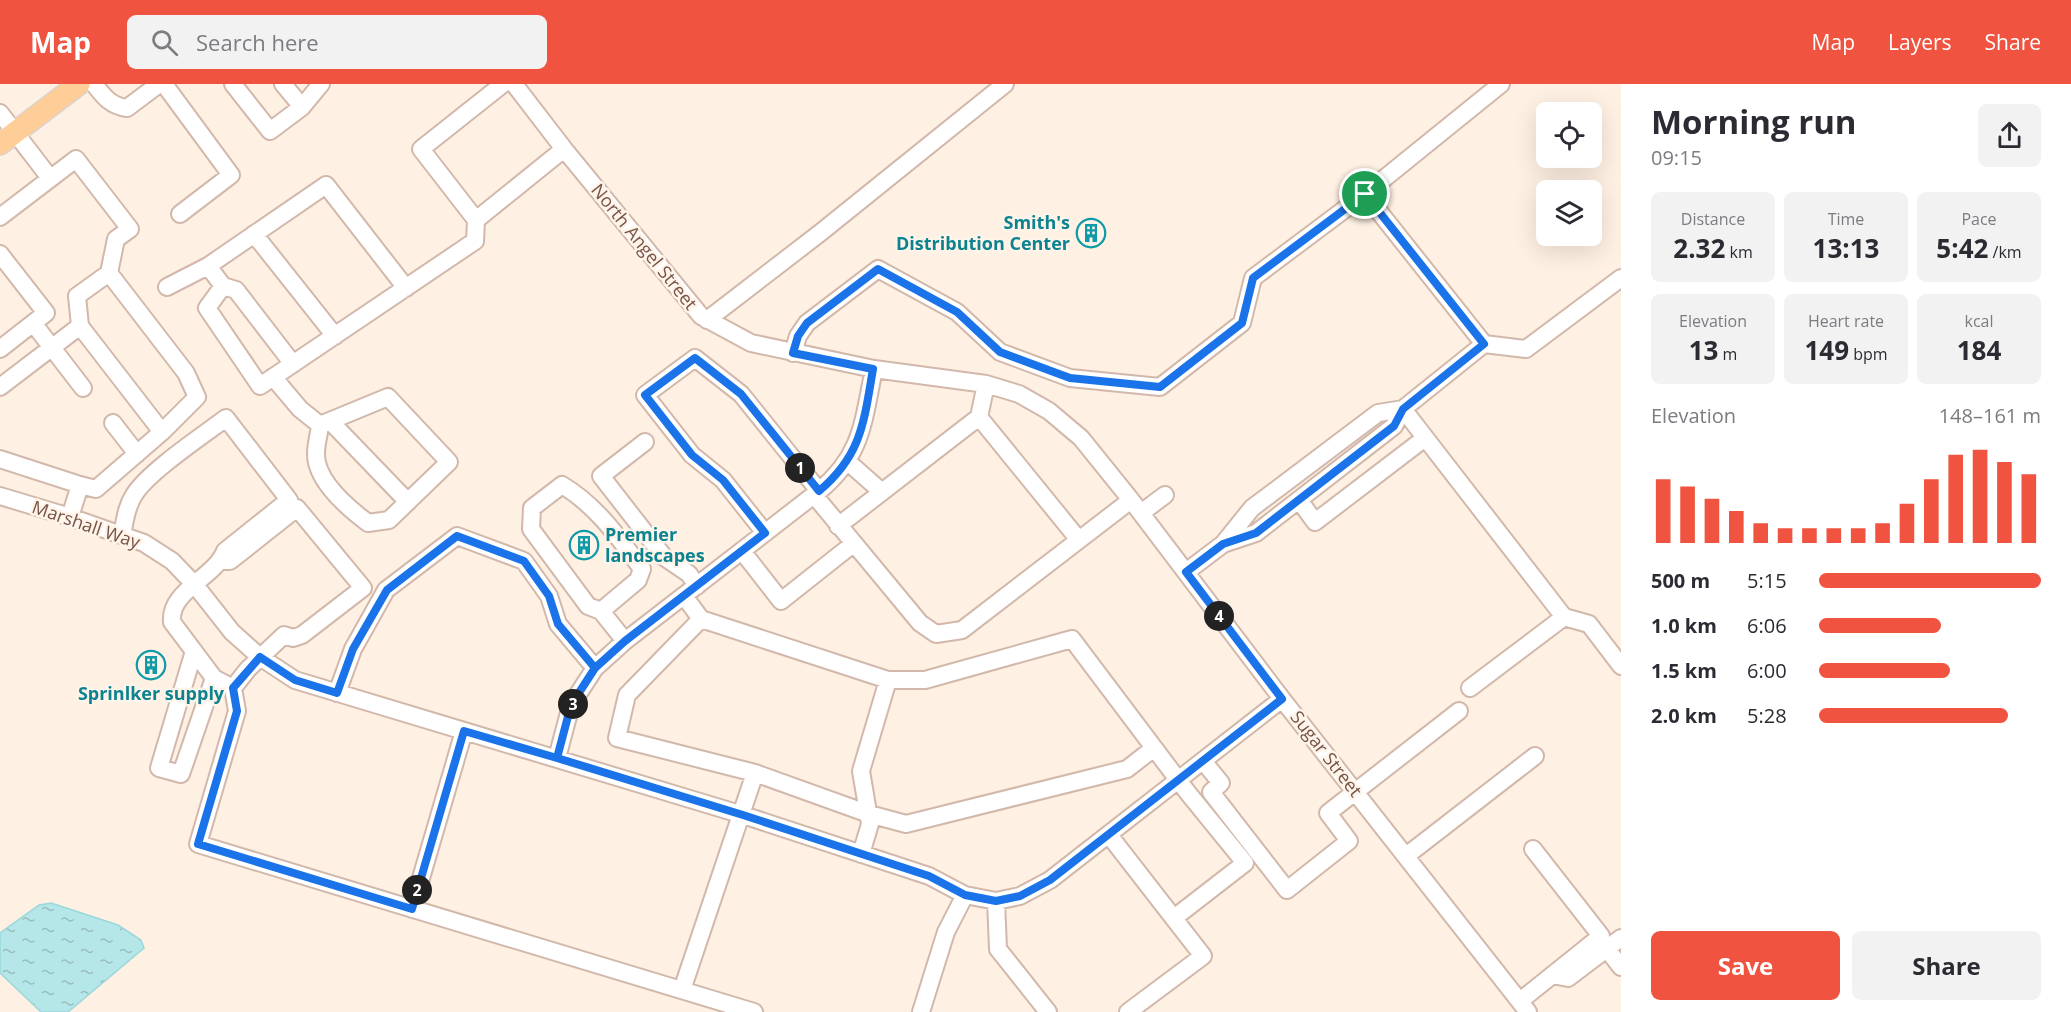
<!DOCTYPE html>
<meta charset="utf-8">
<style>
:root{--surface:#fff;--page:#f2f2f3;--text:#2b2b33;--muted:#7c7c81;--accent:#f0533f}
body{margin:0;font-family:"Open Sans",sans-serif;background:var(--page);color:var(--text);height:100vh;display:flex;flex-direction:column;font-size:22px;white-space:nowrap}
*{box-sizing:border-box;margin:0}
p{font-size:20px;color:var(--muted)}
.icon{flex:none;width:33px;height:33px;fill:none;stroke:currentColor;stroke-width:2;stroke-linecap:round;stroke-linejoin:round}
.map{position:relative;flex:1;overflow:hidden}
.side{display:flex;flex-direction:column;background:var(--surface);width:450px}
.side>*{flex:none}
.controls{position:absolute;left:1536px;top:18px;display:grid;gap:12px}
.controls a{display:grid;place-items:center;width:66px;height:66px;border-radius:9px;background:var(--surface);box-shadow:0 6px 24px #0002;font-size:30px}
.pin{position:absolute;display:grid;place-items:center;width:51px;height:51px;color:#fff;margin:-26px;border:3px solid #fff;border-radius:50%;box-shadow:0 2px 6px #0007}
.km{position:absolute;width:30px;height:30px;margin:-15px;border-radius:50%;background:#222;color:#fff;font-size:16px;line-height:30px;text-align:center}
.round{display:grid;place-items:center;flex:none;width:63px;height:63px;border-radius:9px;background:var(--page)}
.headline{display:flex;align-items:center;justify-content:space-between;height:102px;padding:0 30px}
h1{font-size:33px;font-weight:700;line-height:45px}
.stats{display:grid;grid-template-columns:repeat(3,1fr);gap:9px;height:102px;padding:6px 30px}
.stats div{display:grid;align-content:center;border-radius:9px;background:var(--page);text-align:center}
.stats b{font-size:26px;font-weight:700}
.stats small{font-size:16px;font-weight:400}
.stats p{font-size:16px}
.chart{height:168px;padding:12px 30px}
.chart p{display:flex;justify-content:space-between}
.chart svg{width:100%;height:108px;margin-top:6px;stroke:var(--accent);stroke-width:6}
.button{display:flex;gap:12px;margin-top:auto;padding:12px 30px}
.button a{flex:1;height:69px;border-radius:9px;background:var(--accent);color:#fff;font-size:24px;font-weight:700;line-height:69px;text-align:center}
.button a+a{background:var(--page);color:var(--text)}
ul{padding:0 30px;list-style:none;font-size:20px}
li{display:grid;grid-template-columns:96px 72px 1fr;align-items:center;height:45px}
li i{height:15px;border-radius:8px;background:var(--accent)}
header{display:flex;align-items:center;gap:36px;box-sizing:border-box;height:84px;padding:0 30px;background:var(--accent);color:#fff}
header strong{font-size:28px}
nav{display:flex;gap:33px;margin-inline-start:auto;font-size:21px}
.search{width:420px;height:54px;background:var(--page);display:flex;align-items:center;gap:15px;box-sizing:border-box;padding:0 21px;border-radius:9px;color:var(--muted);font-size:22px}
main{display:flex;flex:1;min-height:0}
.map>svg:first-child{display:block}
</style>
<header>
<strong>Map</strong>
<div class="search"><svg class="icon" aria-label="search" viewBox="0 0 24 24"><circle cx="10" cy="10" r="6"/><path d="M15 15l6 6"/></svg>Search here</div>
<nav><a>Map</a><a>Layers</a><a>Share</a></nav>
</header>
<main>
<div class="map">
<svg width="1621" height="928" viewBox="0 0 1621 928">
<defs>
<pattern id="water-ripples" width="26" height="14" patternUnits="userSpaceOnUse" patternTransform="scale(1.5)"><rect width="26" height="14" fill="#b5e6e8"/><path d="M2 4q2-2 4 0t4 0M15 11q2-2 4 0t4 0" fill="none" stroke="#98bdbe"/></pattern>
</defs>
<rect width="100%" height="100%" fill="#fef0e2"/>
<path fill="url(#water-ripples)" stroke="#9bd8db" stroke-width="1.5" d="M51,819L118,841L141,856L144,864L68,928H41L0,889V849L39,821Z"/>
<g fill="none" stroke-linecap="round" stroke-linejoin="round">
<g stroke="#d2b8ab" stroke-width="20">
<path id="minor" d="M94,0C104,13 111,22 127,24L159,0
M164,0L231,91L180,130
M233,0L270,47L302,23L321,0
M283,0L302,23
M503,0L421,65L476,136L564,65
M514,0L564,65L701,232L751,259L874,285L986,300L1019,310L1049,327L1081,354L1131,416L1282,615L1528,928
M0,29L50,94
M0,133L76,75L130,145L116,155L109,189L77,212L80,242L0,303
M254,150L335,252
M0,170L46,229L0,265
M208,182L223,202L207,224L260,302L475,157L476,136
M223,202L236,206L293,280
M167,203L208,182L326,101L406,204
M707,236L820,149L1005,0
M33,239L83,304
M80,242L162,348
M1484,260L1526,265L1621,194
M793,269L798,252L807,239L878,185L957,228L1000,268L1070,294L1160,303L1242,239L1253,194L1365,110L1501,0
M273,293L300,325L320,341L388,313L449,378L389,436L368,439C348,424 315,396 316,369C316,360 319,351 320,341
M1403,325L1564,533L1589,540L1621,582
M979,333L1079,456
M330,337L408,418
M113,339L137,370
M645,358L601,392L664,473L689,490L697,502
M0,375L80,401
M848,378L882,408
M814,411L920,539L936,550L962,546L1131,416
M0,412L70,433L144,459L172,477L195,501L232,548L260,573L295,596L743,731L929,792L965,811L996,817L1020,812L1050,796L1282,615
M1299,416L1315,438L1425,354
M1141,429L1165,411
M70,433L80,401L96,405L162,348L197,313L186,289L109,189
M838,442L979,333L986,300
M765,449L723,396L692,371L645,311L695,274L741,310L819,407
M122,451C125,437 126,423 134,411C148,388 202,352 226,334L289,416L225,467C215,494 169,506 172,538L214,594L233,604L248,585L284,551L293,554L302,551L363,504L297,424L230,477H221
M1223,460L1256,449L1394,342L1403,325L1484,260L1365,110
M742,467L781,517L853,460
M1186,488L1223,460L1252,424L1378,329L1403,325
M684,512L701,535L888,596H925L1072,555L1188,709L1245,779L1174,834
M601,527L638,496L642,485C619,454 596,421 562,401L532,424L531,445L588,522L601,527L625,557
M701,535L627,611L617,654L755,689L869,730L906,740L1127,685L1154,664
M194,567L159,684L181,690L214,594
M233,604L237,627L198,760L754,928
M1470,604L1564,533
M337,609L353,565L386,506L457,452L524,477L549,512L558,540L595,584
M557,674L571,621L595,584L625,557L819,407C863,371 863,337 874,285
M1203,677L1221,699L1211,708L1287,806L1349,757L1328,729L1459,627
M1109,751L1203,872L1128,928
M861,770L870,740L861,687L888,596
M1406,772L1535,672
M996,817L998,865L1048,928
M412,825L464,647
M1607,865L1621,883
M1552,891L1568,894L1621,854
M682,906L755,689
M1520,917L1601,852L1533,765
M921,928L946,848L965,811"/>
</g>
<g stroke="#dcd2cf" stroke-width="24">
<path id="major" d="M0,60L79,0"/>
</g>
<use href="#minor" stroke="#fff" stroke-width="16"/>
<use href="#major" stroke="#ffcd98" stroke-width="21"/>
</g>
<g fill="none" stroke-linecap="round" stroke-linejoin="round">
<g stroke="#fff" stroke-width="12">
<path id="route" d="M1365,110L1253,194L1242,239L1160,303L1070,294L1000,268L957,228L878,185L807,239L798,252L793,269L873,285C864,337 862,371 819,407L741,310L695,274L645,311L692,371L723,396L765,449L625,557L595,584L571,621L557,674L464,647L412,825L198,760L237,627L233,604L260,573L295,596L337,609L353,565L387,506L457,452L524,477L549,512L558,540L595,584L571,621L557,674L743,731L929,792L965,811L996,817L1020,812L1050,796L1282,615L1186,488L1223,460L1256,449L1394,342L1403,325L1484,260L1365,110"/>
</g>
<use href="#route" stroke="#1a73e8" stroke-width="8"/>
</g>
<defs>
<g id="building-ring" transform="scale(1.5)"><circle r="9.5" fill="#fff4ea" stroke="#0f9aa8" stroke-width="1.5"/><path d="M-4-6H4V6H1V3H-1V6H-4ZM-2.5-4.3h1.7v1.8h-1.7ZM.8-4.3h1.7v1.8H.8ZM-2.5-1h1.7V.8h-1.7ZM.8-1h1.7V.8H.8Z" fill="#0f9aa8"/></g>
</defs>
<g fill-rule="evenodd">
<use href="#building-ring" x="1091" y="149"/>
<use href="#building-ring" x="584" y="461"/>
<use href="#building-ring" x="151" y="581"/>
</g>
<g text-anchor="middle" stroke-width="5" stroke-linejoin="round" paint-order="stroke">
<g font-size="18" font-weight="bold" fill="#0d838f" stroke="#fff4ea" text-anchor="end">
<text x="1070" y="145">Smith's<tspan x="1070" dy="21">Distribution Center</tspan></text>
<text x="605" y="457" text-anchor="start">Premier<tspan x="605" dy="21">landscapes</tspan></text>
<text x="151" y="616" text-anchor="middle">Sprinlker supply</text>
</g>
<g font-size="18" fill="#775347" stroke="#fff4ea">
<text transform="translate(644 163) rotate(51)" y="6">North Angel Street</text>
<text transform="translate(86 441) rotate(19)" y="6">Marshall Way</text>
<text transform="translate(1326 670) rotate(52)" y="6">Sugar Street</text>
</g>
</g>
</svg>
<div class="controls">
<a><svg class="icon" aria-label="locate" viewBox="0 0 24 24"><circle cx="12" cy="12" r="6"/><path d="M12 2v4M12 18v4M2 12h4M18 12h4"/></svg></a>
<a><svg class="icon" aria-label="layers" viewBox="0 0 24 24"><path d="M12 4l9 5-9 5-9-5zM3 14l9 5 9-5"/></svg></a>
</div>
<div class="pin" style="left:1365px;top:110px;background:#1e9e55"><svg class="icon" aria-label="arrive" viewBox="0 0 24 24"><path d="M6 21V4h12l-3 4 3 4H6"/></svg></div>
<b class="km" style="left:800px;top:384px">1</b>
<b class="km" style="left:417px;top:806px">2</b>
<b class="km" style="left:573px;top:620px">3</b>
<b class="km" style="left:1219px;top:532px">4</b>
</div>
<section class="side">
<div class="headline"><div><h1>Morning run</h1><p>09:15</p></div><a class="round"><svg class="icon" aria-label="share" viewBox="0 0 24 24"><path d="M12 15V3M7 8l5-5 5 5M5 13v7h14v-7"/></svg></a></div>
<div class="stats">
<div><p>Distance</p><b>2.32<small> km</small></b></div>
<div><p>Time</p><b>13:13</b></div>
<div><p>Pace</p><b>5:42<small> /km</small></b></div>
</div>
<div class="stats">
<div><p>Elevation</p><b>13<small> m</small></b></div>
<div><p>Heart rate</p><b>149<small> bpm</small></b></div>
<div><p>kcal</p><b>184</b></div>
</div>
<div class="chart"><p><span>Elevation</span>148–161 m</p>
<svg viewBox="0 0 160 44" preserveAspectRatio="none"><path d="M5 44V18M15 44V21M25 44V26M35 44V31M45 44V36M55 44V38M65 44V38M75 44V38M85 44V38M95 44V36M105 44V28M115 44V18M125 44V8M135 44V6M145 44V11M155 44V16"/></svg>
</div>
<ul>
<li><b>500 m</b>5:15<i style="width:100%"></i></li>
<li><b>1.0 km</b>6:06<i style="width:55%"></i></li>
<li><b>1.5 km</b>6:00<i style="width:59%"></i></li>
<li><b>2.0 km</b>5:28<i style="width:85%"></i></li>
</ul>
<div class="button"><a>Save</a><a>Share</a></div>
</section>
</main>
